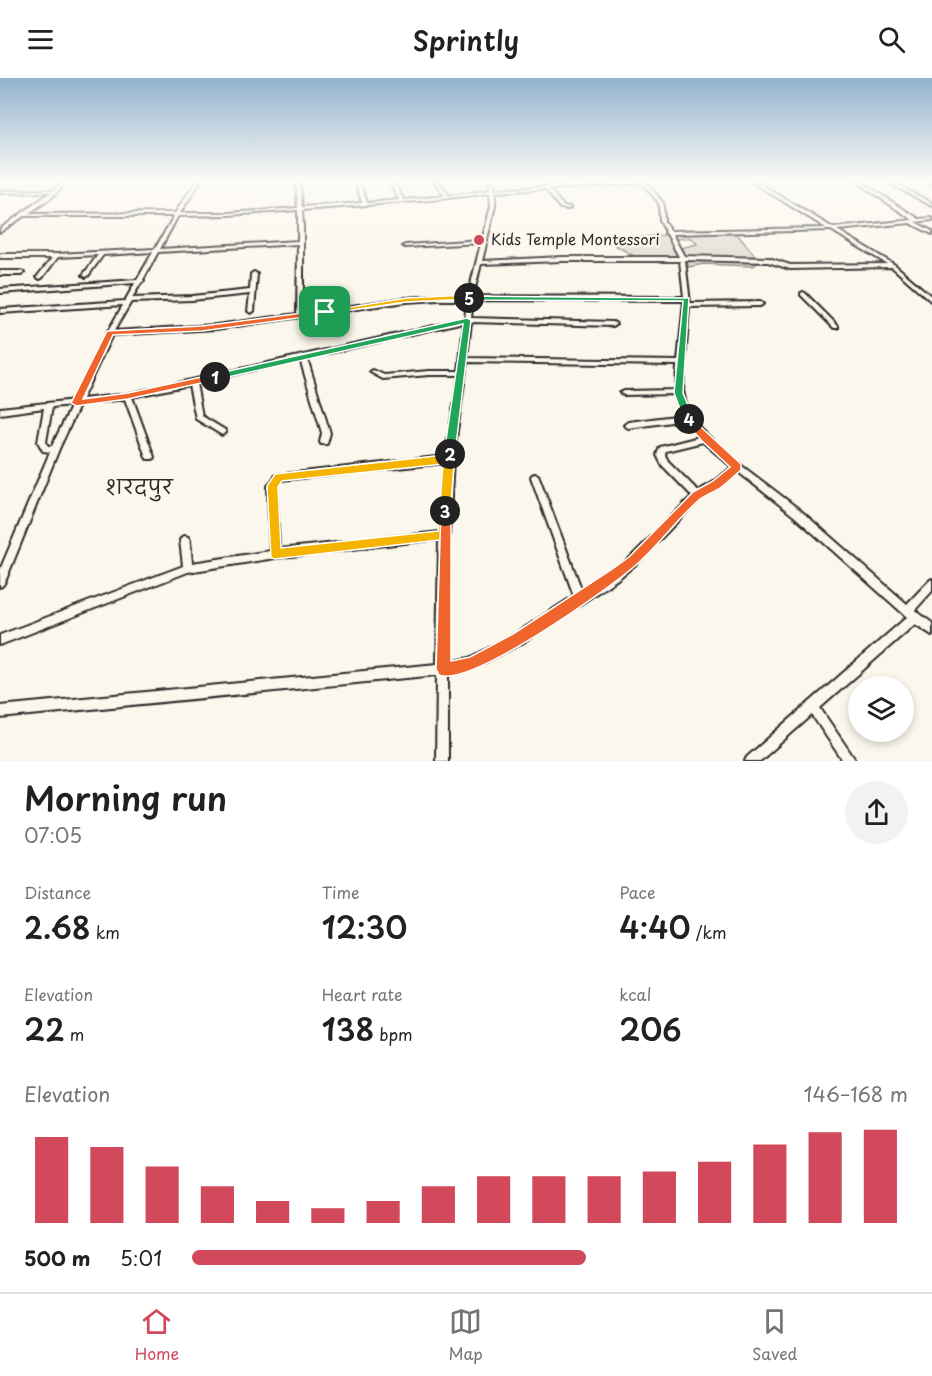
<!DOCTYPE html>
<meta charset="utf-8">
<style>
:root{--surface:#fff;--page:#f2f2f2;--text:#202124;--muted:#757577;--line:#e0e0e0;--accent:#d1495b}
body{margin:0;font-family:"Playpen Sans","Playpen Sans Deva",sans-serif;background:var(--page);color:var(--text);height:100vh;display:flex;flex-direction:column;font-size:22px;white-space:nowrap}
*{box-sizing:border-box;margin:0}
p{font-size:20px;color:var(--muted)}
.icon{flex:none;width:33px;height:33px;fill:none;stroke:currentColor;stroke-width:2;stroke-linecap:round;stroke-linejoin:round}
.map{position:relative;height:683px;overflow:hidden}
.sheet{display:flex;flex-direction:column;background:var(--surface);flex:1}
.sheet>*{flex:none}
.controls{position:absolute;left:848px;top:598px;display:grid;gap:12px}
.controls a{display:grid;place-items:center;width:66px;height:66px;border-radius:50%;background:var(--surface);box-shadow:0 3px 9px #0003;font-size:30px}
.pin{position:absolute;display:grid;place-items:center;width:51px;height:51px;color:#fff;margin:-26px;border-radius:12px;box-shadow:0 3px 9px #0006}
.km{position:absolute;width:30px;height:30px;margin:-15px;border-radius:50%;background:#222;color:#fff;font-size:16px;line-height:30px;text-align:center}
.round{display:grid;place-items:center;flex:none;width:63px;height:63px;border-radius:32px;background:var(--page)}
.overview{display:flex;align-items:center;justify-content:space-between;height:102px;padding:0 24px}
h1{font-size:33px;font-weight:600;line-height:45px}
.metrics{display:grid;grid-template-columns:repeat(3,1fr);gap:9px;height:102px;padding:6px 24px}
.metrics div{display:grid;align-content:center}
.metrics b{font-size:30px;font-weight:600}
.metrics small{font-size:16px;font-weight:400}
.metrics p{font-size:16px}
.chart{height:168px;padding:12px 24px}
.chart p{display:flex;justify-content:space-between}
.chart svg{width:100%;height:108px;margin-top:6px;stroke:var(--accent);stroke-width:6}
ul{padding:0 24px;list-style:none;font-size:20px}
li{display:grid;grid-template-columns:96px 72px 1fr;align-items:center;height:45px}
li i{height:15px;border-radius:8px;background:var(--accent)}
header{display:flex;justify-content:space-between;align-items:center;height:78px;padding:0 24px;background:var(--surface);font-size:27px;font-weight:600}
.tabs{display:flex;justify-content:space-around;align-items:center;height:84px;border-top:2px solid var(--line);background:var(--surface);font-size:16px;color:var(--muted)}
.tabs a{display:grid;justify-items:center;gap:3px}
.tabs .on{color:var(--accent)}
.map>svg:first-child{display:block}
</style>
<header><svg class="icon" aria-label="menu" viewBox="0 0 24 24"><path d="M4 6h16M4 12h16M4 18h16"/></svg>Sprintly<svg class="icon" aria-label="search" viewBox="0 0 24 24"><circle cx="10" cy="10" r="6"/><path d="M15 15l6 6"/></svg></header>
<div class="map">
<svg width="932" height="683" viewBox="0 0 932 683">
<rect width="100%" height="100%" fill="#fbf7ec"/>
<filter id="ink" filterUnits="userSpaceOnUse"><feTurbulence type="fractalNoise" baseFrequency=".0167" numOctaves="2"/><feDisplacementMap in="SourceGraphic" scale="12" xChannelSelector="R" yChannelSelector="G"/><feConvolveMatrix kernelMatrix="1 2 1 2 8 2 1 2 1" color-interpolation-filters="sRGB"/></filter>
<g filter="url(#ink)">
<path fill="#dddad0" stroke="#84827e" stroke-width="1.5" d="M736,155L760,183L753,188L703,186L688,189L687,179L681,170L697,166L692,160L674,161L671,156Z
M666,157L682,179V183L641,182L606,162Z"/>
<g fill="none" stroke-linecap="round" stroke-linejoin="round">
<g stroke="#2b2b2b" stroke-width="4">
<path id="street" d="M63,104H67L52,119L28,136L175,135L196,104H200L180,135H229L298,130L296,104H300L302,129L362,125L356,104H360L367,125L399,122L390,104H394L404,122L445,118L435,104H439L449,118L490,112V104H494V112L624,104H646L663,125L664,143L670,153L826,150L752,104H757L833,150L913,142L857,104H861L919,141L932,140V142L915,144L932,153V156L910,145L837,152L895,187L932,219V224L892,189L790,191L768,184L685,182L690,225L760,224L763,226L760,228L689,229L683,312L687,332L699,349L725,375L800,432L907,526L929,503L932,501V513L915,532L932,545V557L915,546L820,630L856,683H843L812,637L760,683H745L747,679L907,539L794,438L737,393L720,408L700,420L636,486L619,500L522,565L475,589L448,596V683H436L437,597L0,640V628L437,586L439,461L275,480L188,494L0,567V557L183,488L180,462L182,459L185,458L188,459L190,462L192,485L270,473L268,408L276,397L445,378L459,299V297H429L383,301L370,294L373,292L384,297L429,293H459L464,244L307,280L330,355L327,366H321L320,364L322,355L300,281L196,305L202,338L225,352L226,354L222,357L196,341L189,307L132,319L154,379L153,381H147L146,379L125,321L80,326L59,371L5,504L3,507L0,509V492L50,374L43,373L38,364L44,330L0,336V330L75,322L107,255L123,227L0,235V231L125,223L135,205L0,215V211L137,202L153,174L103,177L88,198L86,199L83,197L98,177L58,179L42,200L40,201L37,199L52,180H0V176H56L155,171L174,138H24L0,154V151L51,114L0,115V113L54,112ZM642,105L659,125L660,143L666,154L665,155L667,156L679,179H562L482,183L495,128V114L545,111L560,130L568,131L570,130V129L563,128L549,111ZM490,115L491,128L482,162L405,167L403,168L405,169L481,165L468,218H438L406,220L303,235V148L302,132L432,122ZM298,132V163L160,171L178,138L229,137ZM831,152L887,186L790,187L769,180L684,178L672,156ZM298,166L297,236L216,247L114,253L131,224L192,222L250,216L248,233L251,235L254,233L257,196L254,194L251,196L250,212L192,218L132,220L141,205L144,203L143,202L158,174ZM562,183H680L684,219L473,218L481,186ZM438,222H467L465,241L128,316L82,321L112,257L216,251L406,224ZM473,222L684,223L678,283L467,280L471,244L613,248L616,246L613,244L471,240ZM467,284L677,287L676,312L624,313L620,315L624,317L676,316L678,326L683,337L628,344L624,347L628,350L686,342L699,359L660,369L657,377L662,387L692,418L630,480L613,494L582,513L539,399L538,397L535,396L532,397L531,399L574,518L514,557L470,580L448,584L449,457L453,381ZM72,327L52,368H48L46,364L52,329ZM703,364L732,389L714,404L698,413L668,383L665,377L666,373ZM445,385L440,454L279,471L276,409L281,402Z
M887,104H892L932,125V128Z
M928,104H932V106Z
M0,193H21L24,195L21,197H0Z
M803,214L805,215L838,248V250H834L801,217V215Z"/>
</g>
<use href="#street" fill="#fbf7ec" fill-rule="evenodd"/>
</g>
</g>
<linearGradient id="sky" x2="0" y2="1"><stop stop-color="#92b2ce"/><stop offset="0.52" stop-color="#fdfbf6"/><stop offset="1" stop-color="#fdfbf6" stop-opacity="0"/></linearGradient>
<rect width="932" height="199" fill="url(#sky)"/>
<path fill="#f0652b" stroke="#fff" stroke-width="1.5" d="M325,232L328,234L327,236L202,253L113,257L83,321L128,315L215,296L219,299L215,302L128,321L76,328L71,325L107,253L202,248Z"/>
<path fill="#22a559" stroke="#fff" stroke-width="1.5" d="M467,240L471,242L455,376L450,380L444,376L463,246L215,302L210,299L215,296Z"/>
<path fill="#f5b400" stroke="#fff" stroke-width="1.5" fill-rule="evenodd" d="M450,372L455,376L448,461L275,481L271,480L267,408L275,396L444,377L446,373ZM443,386L438,453L281,470L278,409L282,403Z"/>
<path fill="#f0652b" stroke="#fff" stroke-width="1.5" d="M689,338L741,386V392C734,398 727,405 720,410C714,414 706,417 700,421C677,441 659,467 636,487C609,511 470,610 439,597L436,591L441,430H449L451,433V583L470,579L513,556L611,492L629,479L693,414L713,403L730,389L702,363L685,344V339Z"/>
<path fill="#22a559" stroke="#fff" stroke-width="1.5" d="M466,218L689,220L683,315L694,341L689,345L685,344L674,315L683,223L469,222Z"/>
<path fill="#f5b400" stroke="#fff" stroke-width="1.5" d="M469,217L472,221L406,224L325,236L321,234L406,220Z"/>
<circle fill="#d1495b" stroke="#fbf7ec" stroke-width="2" cx="479" cy="162" r="6"/>
<g text-anchor="middle" stroke-width="4.5" stroke-linejoin="round" paint-order="stroke">
<g font-size="15" fill="#2b2b2b" stroke="#fbf7ec" text-anchor="start">
<text x="491" y="167">Kids Temple Montessori</text>
</g>
<g font-size="20" fill="#2b2b2b" stroke="#fbf7ec">
<text x="139" y="416">शरदपुर</text>
</g>
</g>
</svg>
<div class="controls">
<a><svg class="icon" aria-label="layers" viewBox="0 0 24 24"><path d="M12 4l9 5-9 5-9-5zM3 14l9 5 9-5"/></svg></a>
</div>
<div class="pin" style="left:325px;top:234px;background:#1e9e55"><svg class="icon" aria-label="arrive" viewBox="0 0 24 24"><path d="M6 21V4h12l-3 4 3 4H6"/></svg></div>
<b class="km" style="left:215px;top:299px">1</b>
<b class="km" style="left:450px;top:376px">2</b>
<b class="km" style="left:445px;top:433px">3</b>
<b class="km" style="left:689px;top:341px">4</b>
<b class="km" style="left:469px;top:220px">5</b>
</div>
<section class="sheet">
<div class="overview"><div><h1>Morning run</h1><p>07:05</p></div><a class="round"><svg class="icon" aria-label="share" viewBox="0 0 24 24"><path d="M12 15V3M7 8l5-5 5 5M5 13v7h14v-7"/></svg></a></div>
<div class="metrics">
<div><p>Distance</p><b>2.68<small> km</small></b></div>
<div><p>Time</p><b>12:30</b></div>
<div><p>Pace</p><b>4:40<small> /km</small></b></div>
</div>
<div class="metrics">
<div><p>Elevation</p><b>22<small> m</small></b></div>
<div><p>Heart rate</p><b>138<small> bpm</small></b></div>
<div><p>kcal</p><b>206</b></div>
</div>
<div class="chart"><p><span>Elevation</span>146–168 m</p>
<svg viewBox="0 0 160 44" preserveAspectRatio="none"><path d="M5 44V9M15 44V13M25 44V21M35 44V29M45 44V35M55 44V38M65 44V35M75 44V29M85 44V25M95 44V25M105 44V25M115 44V23M125 44V19M135 44V12M145 44V7M155 44V6"/></svg>
</div>
<ul>
<li><b>500 m</b>5:01<i style="width:55%"></i></li>
</ul>
</section>
<nav class="tabs">
<a class="on"><svg class="icon" aria-label="home" viewBox="0 0 24 24"><path d="M3 11l9-7 9 7M6 9v11h12V9"/></svg>Home</a>
<a><svg class="icon" aria-label="map" viewBox="0 0 24 24"><path d="M3 6l6-2 6 2 6-2v14l-6 2-6-2-6 2zM9 4v14M15 6v14"/></svg>Map</a>
<a><svg class="icon" aria-label="saved" viewBox="0 0 24 24"><path d="M7 4h10v16l-5-4-5 4z"/></svg>Saved</a>
</nav>
